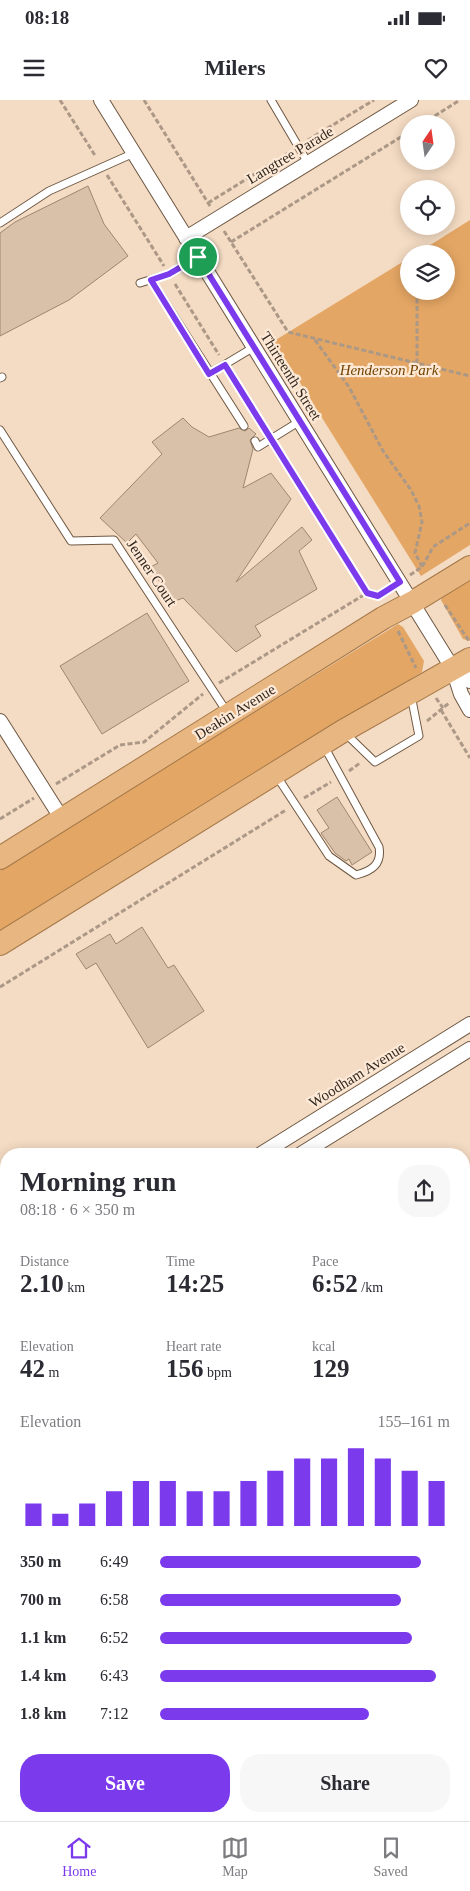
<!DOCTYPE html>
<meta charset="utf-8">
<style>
:root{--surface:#fff;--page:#f7f7f7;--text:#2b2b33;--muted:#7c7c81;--line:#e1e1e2;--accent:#7c3aed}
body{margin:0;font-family:"Times New Roman",serif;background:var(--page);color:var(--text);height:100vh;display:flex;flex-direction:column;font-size:19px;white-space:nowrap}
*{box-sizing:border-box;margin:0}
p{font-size:16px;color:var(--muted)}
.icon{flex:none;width:28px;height:28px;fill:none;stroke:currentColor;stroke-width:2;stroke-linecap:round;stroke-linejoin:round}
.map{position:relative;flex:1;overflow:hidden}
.side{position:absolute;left:0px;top:1048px;width:470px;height:674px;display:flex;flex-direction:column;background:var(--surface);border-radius:20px 20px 0 0;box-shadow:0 2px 12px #0003}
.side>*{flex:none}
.needle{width:32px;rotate:13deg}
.fabs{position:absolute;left:400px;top:15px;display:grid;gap:10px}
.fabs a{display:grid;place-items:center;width:55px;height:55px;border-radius:50%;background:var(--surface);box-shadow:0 2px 12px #0003;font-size:25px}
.pin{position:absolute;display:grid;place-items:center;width:42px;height:42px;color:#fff;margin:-21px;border:2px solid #fff;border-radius:50%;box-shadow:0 1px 5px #0007}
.round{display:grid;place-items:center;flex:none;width:52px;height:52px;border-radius:20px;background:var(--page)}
.summary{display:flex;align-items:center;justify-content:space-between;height:85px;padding:0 20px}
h1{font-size:28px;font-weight:600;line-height:38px}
.figures{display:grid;grid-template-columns:repeat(3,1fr);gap:8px;height:85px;padding:5px 20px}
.figures div{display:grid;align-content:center}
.figures b{font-size:25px;font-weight:600}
.figures small{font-size:14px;font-weight:400}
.figures p{font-size:14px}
.chart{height:140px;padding:10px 20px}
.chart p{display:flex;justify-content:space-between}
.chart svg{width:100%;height:90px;margin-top:5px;stroke:var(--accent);stroke-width:6}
.primary-button{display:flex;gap:10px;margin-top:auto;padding:10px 20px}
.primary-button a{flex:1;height:58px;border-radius:20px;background:var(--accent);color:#fff;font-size:20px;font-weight:600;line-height:58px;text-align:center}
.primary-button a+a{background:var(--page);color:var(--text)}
ul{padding:0 20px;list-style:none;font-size:16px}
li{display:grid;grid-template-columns:80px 60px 1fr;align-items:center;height:38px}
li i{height:12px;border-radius:6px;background:var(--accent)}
.status{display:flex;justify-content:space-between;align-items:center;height:35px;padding:0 25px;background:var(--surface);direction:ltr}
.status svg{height:14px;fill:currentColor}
header{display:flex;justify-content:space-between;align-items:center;height:65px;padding:0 20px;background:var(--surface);font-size:22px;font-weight:600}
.tab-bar{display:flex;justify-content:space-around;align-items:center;height:70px;border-top:1px solid var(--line);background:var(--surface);font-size:14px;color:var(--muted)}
.tab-bar a{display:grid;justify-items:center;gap:2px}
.tab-bar .active{color:var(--accent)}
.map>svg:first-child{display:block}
</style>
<div class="status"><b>08:18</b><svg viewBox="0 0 49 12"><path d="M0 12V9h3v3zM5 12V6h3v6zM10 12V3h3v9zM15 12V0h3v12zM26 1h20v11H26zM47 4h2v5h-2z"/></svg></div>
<header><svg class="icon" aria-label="menu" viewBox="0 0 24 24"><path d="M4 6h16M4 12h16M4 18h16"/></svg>Milers<svg class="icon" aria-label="heart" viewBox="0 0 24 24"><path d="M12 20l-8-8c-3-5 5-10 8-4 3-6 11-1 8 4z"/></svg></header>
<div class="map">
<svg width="470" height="1721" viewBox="0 0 470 1721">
<rect width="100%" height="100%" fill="#f4dbc3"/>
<path fill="#e4a664" d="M470,120V445L421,476L274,241L409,158V191H446V154H416Z
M470,478V541L463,539L441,500L442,496Z
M398,524L403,527L424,561L422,572L0,833V769Z"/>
<path fill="#d9c1a9" stroke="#9d866f" d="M88,86L104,124L128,156L69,200L0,236V133L15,122Z
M183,318L192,327L209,337L239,328L245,331L249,328L256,334L250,340L253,349L243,388L271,373L291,399L236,482L302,427L312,440L299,451L317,489L255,526L261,536L236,552L183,498L175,501L149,468L158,463L136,434L127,443L100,418L162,354L152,342Z
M147,513L189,581L102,634L60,566Z
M337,697L372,752L352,765L349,759L346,761L335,753L321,733L329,728L317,710Z
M142,827L168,868L174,865L204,911L148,948L96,863L86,869L76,854L110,834L116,844Z"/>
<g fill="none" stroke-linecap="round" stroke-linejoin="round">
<g stroke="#6e5843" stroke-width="9">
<path id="service" d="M271,0L308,63
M0,123L49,91L134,53
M151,180L244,326
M140,183L169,174L198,157
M209,274L254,247
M0,278L2,277
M0,330L71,441L114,440L227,612
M255,341L258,347L300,321
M345,633L375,662L419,636L411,595
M276,675L329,756L356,775C372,771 382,764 379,747L324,646"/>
</g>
<g stroke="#6e5843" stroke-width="16">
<path id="minor" d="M101,0L453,569L461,594L470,610
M186,138L411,0
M453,569L470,581
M0,621L62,719
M261,1054L470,924
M301,1054L470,949
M0,1170L6,1180
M0,1210L6,1220
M464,1313L470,1310
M464,1339L470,1335
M464,1618L470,1615
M0,1638L6,1634
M0,1694L6,1703
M14,1715L18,1721
M283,1715L285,1721
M294,1721L305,1715"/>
</g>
<g stroke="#a47849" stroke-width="24">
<path id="trunk" d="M0,758L383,518L413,502L470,467
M0,844L343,631L470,559"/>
</g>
<path stroke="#ab9886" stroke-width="3" stroke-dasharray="5 2.5" stroke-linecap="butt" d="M60,0L96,57
M144,0L210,106
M422,24L460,0
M308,40L374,0
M107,75L164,166
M208,103L290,52
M224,131L288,232L470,276
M231,142L409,32
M175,184L219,255
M417,191V263
M315,240L349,287L383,351L411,390L419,406L422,422L415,453L423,468
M230,273L265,329
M277,347L367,493
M410,475L422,467L433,447L470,423
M445,505L469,541
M398,531L416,568
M219,583L367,493L377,496L388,489
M436,598L443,608
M441,610L470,658
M427,621L449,603
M349,671L360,663
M56,684L120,645L144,642L203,594
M304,698L331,682
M0,719L34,698
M0,887L286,710
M464,1368L470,1364
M34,1715L38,1721"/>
<use href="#service" stroke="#fff" stroke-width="7"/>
<use href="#minor" stroke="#fff" stroke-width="14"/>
<use href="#trunk" stroke="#e8b680" stroke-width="22"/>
</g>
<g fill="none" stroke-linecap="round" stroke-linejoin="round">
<g stroke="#fff" stroke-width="10">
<path id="route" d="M198,157L400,482L378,496L367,493L225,265L209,274L151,180L169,174Z"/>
</g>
<use href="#route" stroke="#7c3aed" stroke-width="6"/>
</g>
<g text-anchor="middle" stroke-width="4.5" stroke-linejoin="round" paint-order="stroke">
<g font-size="15" fill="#30271e" stroke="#fee9d6">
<text transform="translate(290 55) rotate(-31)" y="5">Langtree Parade</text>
<text transform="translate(291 276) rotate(58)" y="5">Thirteenth Street</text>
<text transform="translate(152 473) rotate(56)" y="5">Jenner Court</text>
<text transform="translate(235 612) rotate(-32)" y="5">Deakin Avenue</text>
<text transform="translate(357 975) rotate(-32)" y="5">Woodham Avenue</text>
</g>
<g font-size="15" font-style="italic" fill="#714301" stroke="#fee9d6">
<text x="389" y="275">Henderson Park</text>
</g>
</g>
</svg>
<div class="fabs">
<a><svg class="needle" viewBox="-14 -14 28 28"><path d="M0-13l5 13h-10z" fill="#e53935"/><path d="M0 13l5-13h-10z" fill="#7c7c81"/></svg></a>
<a><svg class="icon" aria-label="locate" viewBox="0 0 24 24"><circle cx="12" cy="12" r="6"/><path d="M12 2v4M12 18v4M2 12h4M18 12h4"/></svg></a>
<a><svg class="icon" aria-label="layers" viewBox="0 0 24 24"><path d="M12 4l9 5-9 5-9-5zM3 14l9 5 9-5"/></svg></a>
</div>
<div class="pin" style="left:198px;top:157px;background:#1e9e55"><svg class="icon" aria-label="arrive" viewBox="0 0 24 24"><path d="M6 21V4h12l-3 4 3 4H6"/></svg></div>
<section class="side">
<div class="summary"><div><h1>Morning run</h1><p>08:18 · 6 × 350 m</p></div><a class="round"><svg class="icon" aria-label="share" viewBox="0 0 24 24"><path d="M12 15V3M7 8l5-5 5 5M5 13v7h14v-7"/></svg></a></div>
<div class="figures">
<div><p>Distance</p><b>2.10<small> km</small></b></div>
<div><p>Time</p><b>14:25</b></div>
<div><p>Pace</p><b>6:52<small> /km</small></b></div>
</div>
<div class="figures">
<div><p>Elevation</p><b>42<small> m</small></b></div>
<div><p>Heart rate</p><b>156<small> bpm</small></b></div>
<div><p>kcal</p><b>129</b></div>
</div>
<div class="chart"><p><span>Elevation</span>155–161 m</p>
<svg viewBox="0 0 160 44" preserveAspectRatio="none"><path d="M5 44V33M15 44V38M25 44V33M35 44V27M45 44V22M55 44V22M65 44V27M75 44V27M85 44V22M95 44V17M105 44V11M115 44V11M125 44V6M135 44V11M145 44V17M155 44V22"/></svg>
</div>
<ul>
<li><b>350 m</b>6:49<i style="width:90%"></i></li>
<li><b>700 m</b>6:58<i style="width:83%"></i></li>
<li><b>1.1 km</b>6:52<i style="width:87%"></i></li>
<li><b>1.4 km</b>6:43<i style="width:95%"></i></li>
<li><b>1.8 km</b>7:12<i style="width:72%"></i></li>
</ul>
<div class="primary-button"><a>Save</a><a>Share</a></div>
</section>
</div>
<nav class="tab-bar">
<a class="active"><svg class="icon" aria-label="home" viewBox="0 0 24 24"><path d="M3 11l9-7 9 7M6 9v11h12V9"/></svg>Home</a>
<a><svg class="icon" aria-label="map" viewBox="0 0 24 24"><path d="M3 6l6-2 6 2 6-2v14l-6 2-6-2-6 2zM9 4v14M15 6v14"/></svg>Map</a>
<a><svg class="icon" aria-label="saved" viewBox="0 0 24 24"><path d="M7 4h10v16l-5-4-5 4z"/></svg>Saved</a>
</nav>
